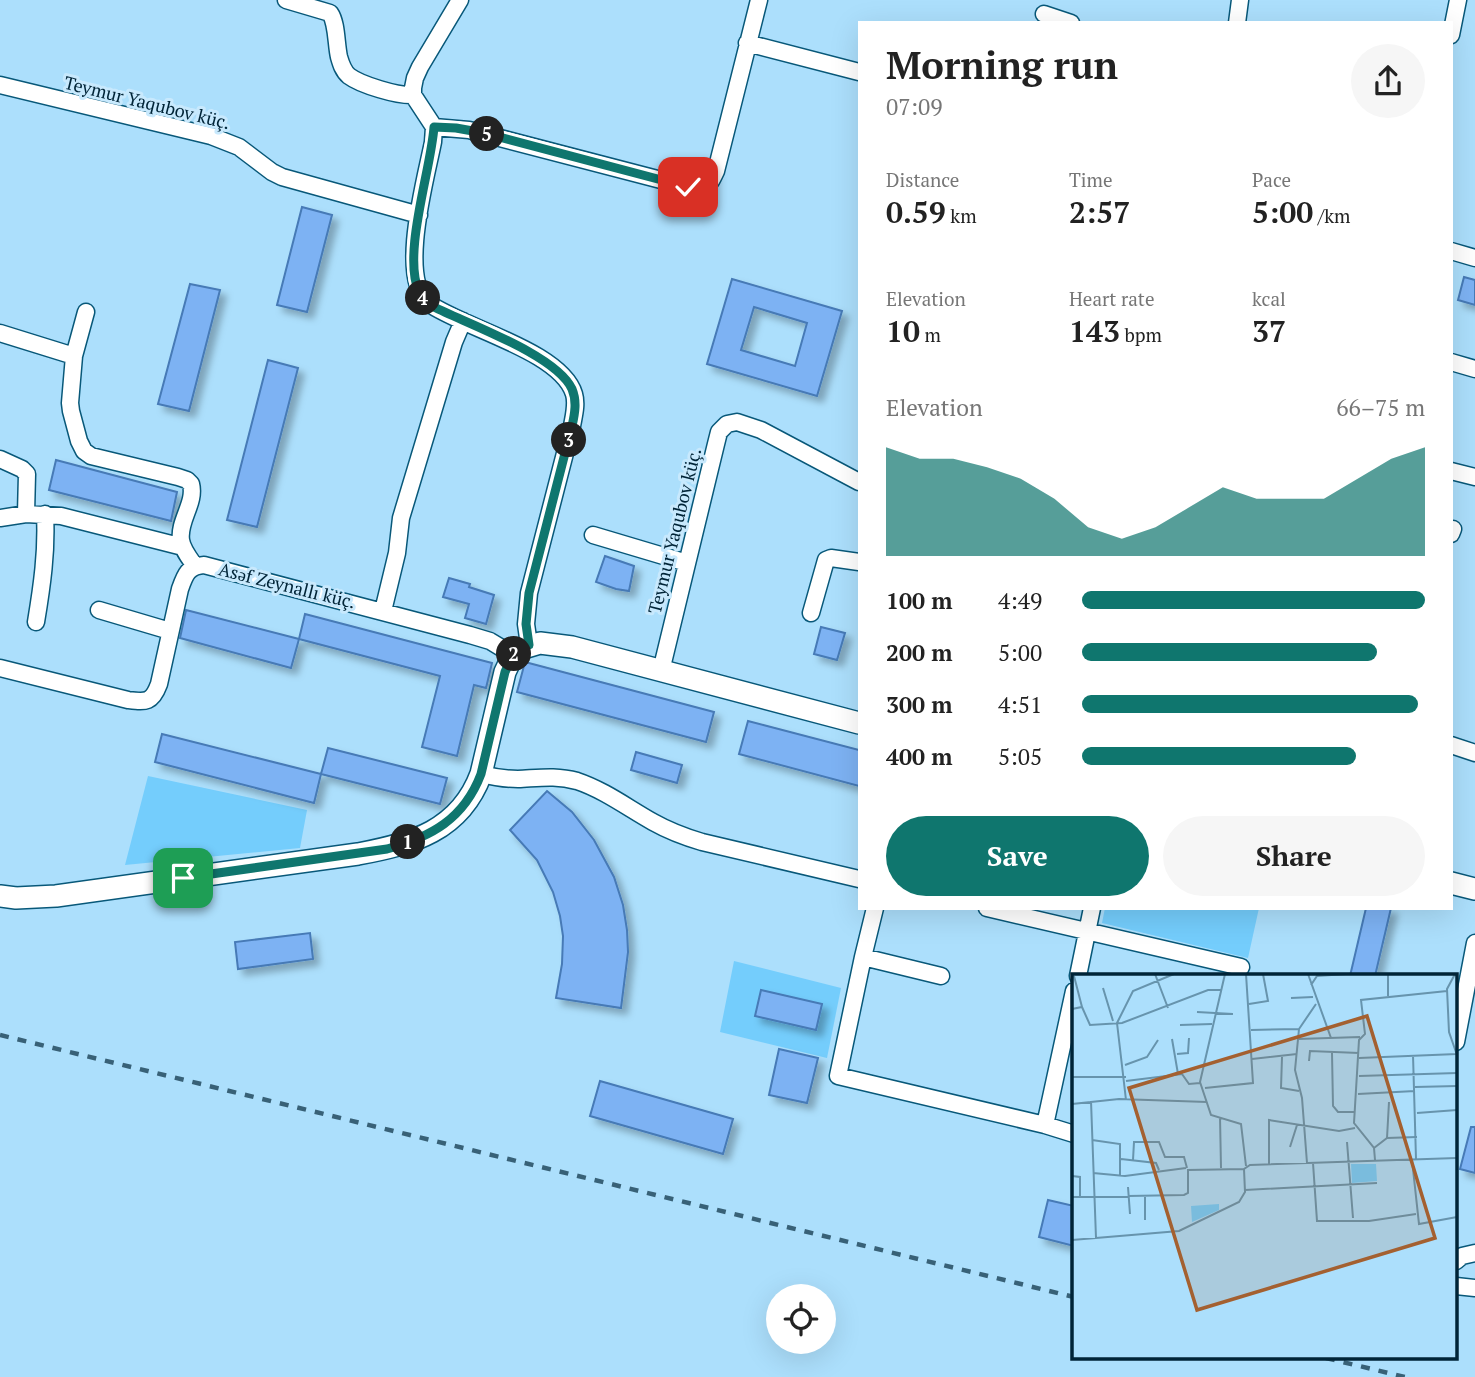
<!DOCTYPE html>
<meta charset="utf-8">
<style>
:root{--surface:#fff;--page:#f6f6f6;--text:#222;--muted:#767676;--accent:#0f766e}
body{margin:0;font-family:"PT Serif",serif;background:var(--page);color:var(--text);height:100vh;display:flex;flex-direction:column;font-size:26px;white-space:nowrap}
*{box-sizing:border-box;margin:0}
p{font-size:23px;color:var(--muted)}
.icon{flex:none;width:38px;height:38px;fill:none;stroke:currentColor;stroke-width:2;stroke-linecap:round;stroke-linejoin:round}
.map{position:relative;flex:1;overflow:hidden}
.panel{position:absolute;left:858px;top:21px;width:595px;height:889px;display:flex;flex-direction:column;background:var(--surface);border-radius:0px;box-shadow:0 7px 28px #0002}
.panel>*{flex:none}
.fabs{position:absolute;left:766px;top:1284px;display:grid;gap:14px}
.fabs a{display:grid;place-items:center;width:70px;height:70px;border-radius:50%;background:var(--surface);box-shadow:0 7px 28px #0002;font-size:35px}
.pin{position:absolute;display:grid;place-items:center;width:60px;height:60px;color:#fff;margin:-30px;border-radius:14px;box-shadow:0 4px 10px #0006}
.km{position:absolute;width:35px;height:35px;margin:-18px;border-radius:50%;background:#222;color:#fff;font-size:19px;line-height:35px;text-align:center}
.round{display:grid;place-items:center;flex:none;width:74px;height:74px;border-radius:37px;background:var(--page)}
.summary{display:flex;align-items:center;justify-content:space-between;height:119px;padding:0 28px}
h1{font-size:38px;font-weight:700;line-height:52px}
.figures{display:grid;grid-template-columns:repeat(3,1fr);gap:10px;height:119px;padding:7px 28px}
.figures div{display:grid;align-content:center}
.figures b{font-size:30px;font-weight:700}
.figures small{font-size:19px;font-weight:400}
.figures p{font-size:19px}
.chart{height:196px;padding:14px 28px}
.chart p{display:flex;justify-content:space-between}
.chart svg{width:100%;height:126px;margin-top:7px;fill:var(--accent);opacity:.7}
.cta{display:flex;gap:14px;margin-top:auto;padding:14px 28px}
.cta a{flex:1;height:80px;border-radius:42px;background:var(--accent);color:#fff;font-size:28px;font-weight:700;line-height:80px;text-align:center}
.cta a+a{background:var(--page);color:var(--text)}
ul{padding:0 28px;list-style:none;font-size:23px}
li{display:grid;grid-template-columns:112px 84px 1fr;align-items:center;height:52px}
li i{height:18px;border-radius:9px;background:var(--accent)}
.map>svg:first-child{display:block}
</style>
<div class="map">
<svg width="1475" height="1377" viewBox="0 0 1475 1377">
<defs>
<filter id="shadow"><feDropShadow dx="6" dy="6" stdDeviation="3.5" flood-color="#0004"/></filter>
</defs>
<rect width="100%" height="100%" fill="#acdffc"/>
<path fill="#74cdfc" d="M148,776L307,810L300,848L125,865Z
M1105,908H1259L1248,958L1102,923Z
M734,961L841,988L827,1058L720,1032Z"/>
<path fill="#7db2f3" stroke="#467ab6" stroke-width="2" fill-rule="evenodd" filter="url(#shadow)" d="M302,207L332,215L307,312L277,305Z
M1464,277L1475,280V305L1458,300Z
M732,279L842,311L817,396L707,364ZM754,307L807,323L795,366L741,350Z
M190,284L220,290L189,411L158,404Z
M268,360L298,368L257,527L227,520Z
M56,460L177,492L171,521L49,490Z
M605,556L634,566L629,591L616,589L596,582Z
M449,578L470,584L469,587L494,595L486,624L465,618L469,604L443,597Z
M186,610L299,639L291,668L180,638Z
M305,614L492,663L486,688L474,685L457,756L422,747L440,676L299,639Z
M821,627L845,633L837,660L814,654Z
M525,662L714,712L706,742L517,692Z
M748,721L859,750V786L739,754Z
M162,734L321,774L314,803L155,762Z
M328,748L447,778L440,804L321,774Z
M636,752L682,765L677,783L631,770Z
M547,791L572,812L594,840L614,877L623,905L627,930L628,952L621,1008L556,998L562,964L563,936L560,916L553,892L537,860L510,830Z
M1366,908H1391L1375,976H1350Z
M310,933L313,959L238,969L235,942Z
M761,990L822,1004L816,1030L755,1016Z
M779,1049L818,1058L807,1103L769,1095Z
M600,1081L733,1119L723,1154L590,1116Z
M1471,1127H1475V1173L1460,1169Z
M1048,1200L1074,1206V1246L1039,1237Z"/>
<g fill="none" stroke-linecap="round" stroke-linejoin="round">
<g stroke="#085879" stroke-width="19">
<path id="minor" d="M286,0L330,13C337,23 336,44 339,57C341,64 343,71 349,76C361,85 398,96 413,95
M460,0L420,67L415,78L413,88V95L434,127L433,142C426,178 398,277 428,303C463,328 561,351 574,394C577,404 574,415 572,426L529,593L526,624L529,645
M1044,14L1071,23
M1237,23L1240,0
M1451,35L1458,0
M747,43L859,72
M0,85L211,136L239,147L272,172L282,177L419,215
M434,127L469,130L688,187C707,189 708,188 716,171L759,0
M1451,251L1475,258
M0,333L74,356L70,403L71,411L79,441L84,451L91,456L178,477L187,480L191,484C196,503 178,521 181,540C182,549 190,559 195,566
M74,356L86,312
M1451,362L1475,369
M0,459L22,469L27,474L26,514
M1451,471L1475,477
M0,518L26,514L61,516L183,547
M1451,534L1453,529
M593,535L687,563
M99,610L170,631
M383,611L397,553L401,518L454,342L463,321
M811,613L826,560L831,558L859,562
M36,622C42,586 47,551 45,514
M0,668L128,700C146,702 152,703 159,684L180,589C185,575 188,566 204,565L470,635L490,641L513,655
M661,671L716,444L719,432L727,424L737,422L761,430L859,482
M1451,745L1475,753
M481,774C493,777 505,779 518,779C539,778 556,775 577,781C604,790 628,808 653,822C669,831 685,837 702,842L859,879
M875,908L863,957L838,1076L1045,1125L1074,1134
M987,908L1241,967
M863,957L941,976
M1078,976L1092,908
M1456,1042L1475,943
M1045,1125L1074,991
M1456,1261L1462,1256L1475,1253
M1456,1286L1475,1288"/>
</g>
<g stroke="#085879" stroke-width="24">
<path id="secondary" d="M1451,883L1475,889
M0,896L16,898L56,896L358,854C412,844 460,831 481,774L505,672L513,655L520,649L540,643L572,647L859,723"/>
</g>
<use href="#minor" stroke="#fff" stroke-width="16"/>
<use href="#secondary" stroke="#fff" stroke-width="21"/>
<path stroke="#386177" stroke-width="4.5" stroke-dasharray="9 9" stroke-linecap="butt" d="M0,1035L1074,1297
M1326,1358L1405,1377"/>
</g>
<g fill="none" stroke-linecap="round" stroke-linejoin="round">
<g stroke="#fff" stroke-width="14">
<path id="route" d="M183,878L387,849C431,837 464,819 481,774L505,672L513,655L520,649L529,645L526,624L529,593L572,426C575,413 577,401 572,389C556,355 468,324 434,307C427,303 422,299 419,292C402,254 431,170 434,127L456,128L484,133L688,187"/>
</g>
<use href="#route" stroke="#0f766e" stroke-width="9"/>
</g>
<g text-anchor="middle" stroke-width="6" stroke-linejoin="round" paint-order="stroke">
<g font-size="18" fill="#002437" stroke="#c8e9fd">
<text transform="translate(147 103) rotate(14)" y="6">Teymur Yaqubov küç.</text>
<text transform="translate(675 531) rotate(-76)" y="6">Teymur Yaqubov küç.</text>
<text transform="translate(287 586) rotate(14)" y="6">Asəf Zeynallı küç.</text>
</g>
</g>
<g transform="translate(1072 974)">
<rect width="385" height="385" fill="#acdffc"/>
<path d="M279,190H304L305,207L280,209ZM147,230V236L120,248L119,232Z" fill="#74cdfc"/>
<path fill="none" stroke="#6794ad" stroke-width="2" d="M83,0L96,34M153,0L128,108L139,141L169,150L174,192M236,0L259,64M316,0V22M383,0L375,15L377,58L385,81M2,2L10,33M239,11L245,2L274,0M31,14L41,47M219,24L241,23M177,30L196,27L191,0M0,35L10,33L18,51L50,49L136,16H149M125,38L161,40M108,51L140,50M179,56L227,55M100,65L106,100M226,65L288,63M260,79L261,132L266,138H283M105,80L116,79L117,64M341,81L344,185M210,83L209,114L227,117M287,84L385,80M180,85L225,80M237,87L238,77L287,79M53,91L75,83L86,66M287,102L385,99M0,103H54M54,107L110,100L117,110L128,109M343,113L385,112M133,114L181,109L174,0M286,120L343,117M54,126L45,49L61,17L102,0M19,127L24,264M0,130L47,125L135,128M345,139L385,136M148,143L149,194M315,164L317,128M20,166L48,170V202M275,168L281,244M218,173L225,151M302,174L315,164L345,163M49,185L84,189L87,196M61,186L62,168H87L93,183H112L115,194M303,186L302,174L282,149L287,66L293,60L289,26L375,17M340,186L347,250L385,243M235,189L230,124L223,96L227,55L244,30M241,189L245,247H297L344,240M197,190V146L267,157L283,154M21,199L53,202L114,194M0,202L8,203V223M56,213L58,240M173,216L305,209M0,223L112,221L116,219V196L172,195M73,246V223M0,266L107,257L167,228L173,218L172,195L178,191L385,184"/>
<path fill="#a46030" fill-opacity="0.15" stroke="#a46030" stroke-width="3.5" d="M295,42L363,264L125,336L57,114Z"/>
<rect width="385" height="385" fill="none" stroke="#002437" stroke-width="3.5"/>
</g>
</svg>
<div class="fabs">
<a><svg class="icon" aria-label="locate" viewBox="0 0 24 24"><circle cx="12" cy="12" r="6"/><path d="M12 2v4M12 18v4M2 12h4M18 12h4"/></svg></a>
</div>
<div class="pin" style="left:183px;top:878px;background:#1e9e55"><svg class="icon" aria-label="arrive" viewBox="0 0 24 24"><path d="M6 21V4h12l-3 4 3 4H6"/></svg></div>
<div class="pin" style="left:688px;top:187px;background:#d93025"><svg class="icon" aria-label="check" viewBox="0 0 24 24"><path d="M5 12l5 5 9-10"/></svg></div>
<b class="km" style="left:408px;top:842px">1</b>
<b class="km" style="left:514px;top:654px">2</b>
<b class="km" style="left:569px;top:440px">3</b>
<b class="km" style="left:423px;top:298px">4</b>
<b class="km" style="left:487px;top:134px">5</b>
<section class="panel">
<div class="summary"><div><h1>Morning run</h1><p>07:09</p></div><a class="round"><svg class="icon" aria-label="share" viewBox="0 0 24 24"><path d="M12 15V3M7 8l5-5 5 5M5 13v7h14v-7"/></svg></a></div>
<div class="figures">
<div><p>Distance</p><b>0.59<small> km</small></b></div>
<div><p>Time</p><b>2:57</b></div>
<div><p>Pace</p><b>5:00<small> /km</small></b></div>
</div>
<div class="figures">
<div><p>Elevation</p><b>10<small> m</small></b></div>
<div><p>Heart rate</p><b>143<small> bpm</small></b></div>
<div><p>kcal</p><b>37</b></div>
</div>
<div class="chart"><p><span>Elevation</span>66–75 m</p>
<svg viewBox="0 0 160 44" preserveAspectRatio="none"><path d="M0 44V6L10 10L20 10L30 13L40 17L50 24L60 34L70 38L80 34L90 27L100 20L110 24L120 24L130 24L140 17L150 10L160 6V44z"/></svg>
</div>
<ul>
<li><b>100 m</b>4:49<i style="width:100%"></i></li>
<li><b>200 m</b>5:00<i style="width:86%"></i></li>
<li><b>300 m</b>4:51<i style="width:98%"></i></li>
<li><b>400 m</b>5:05<i style="width:80%"></i></li>
</ul>
<div class="cta"><a>Save</a><a>Share</a></div>
</section>
</div>
